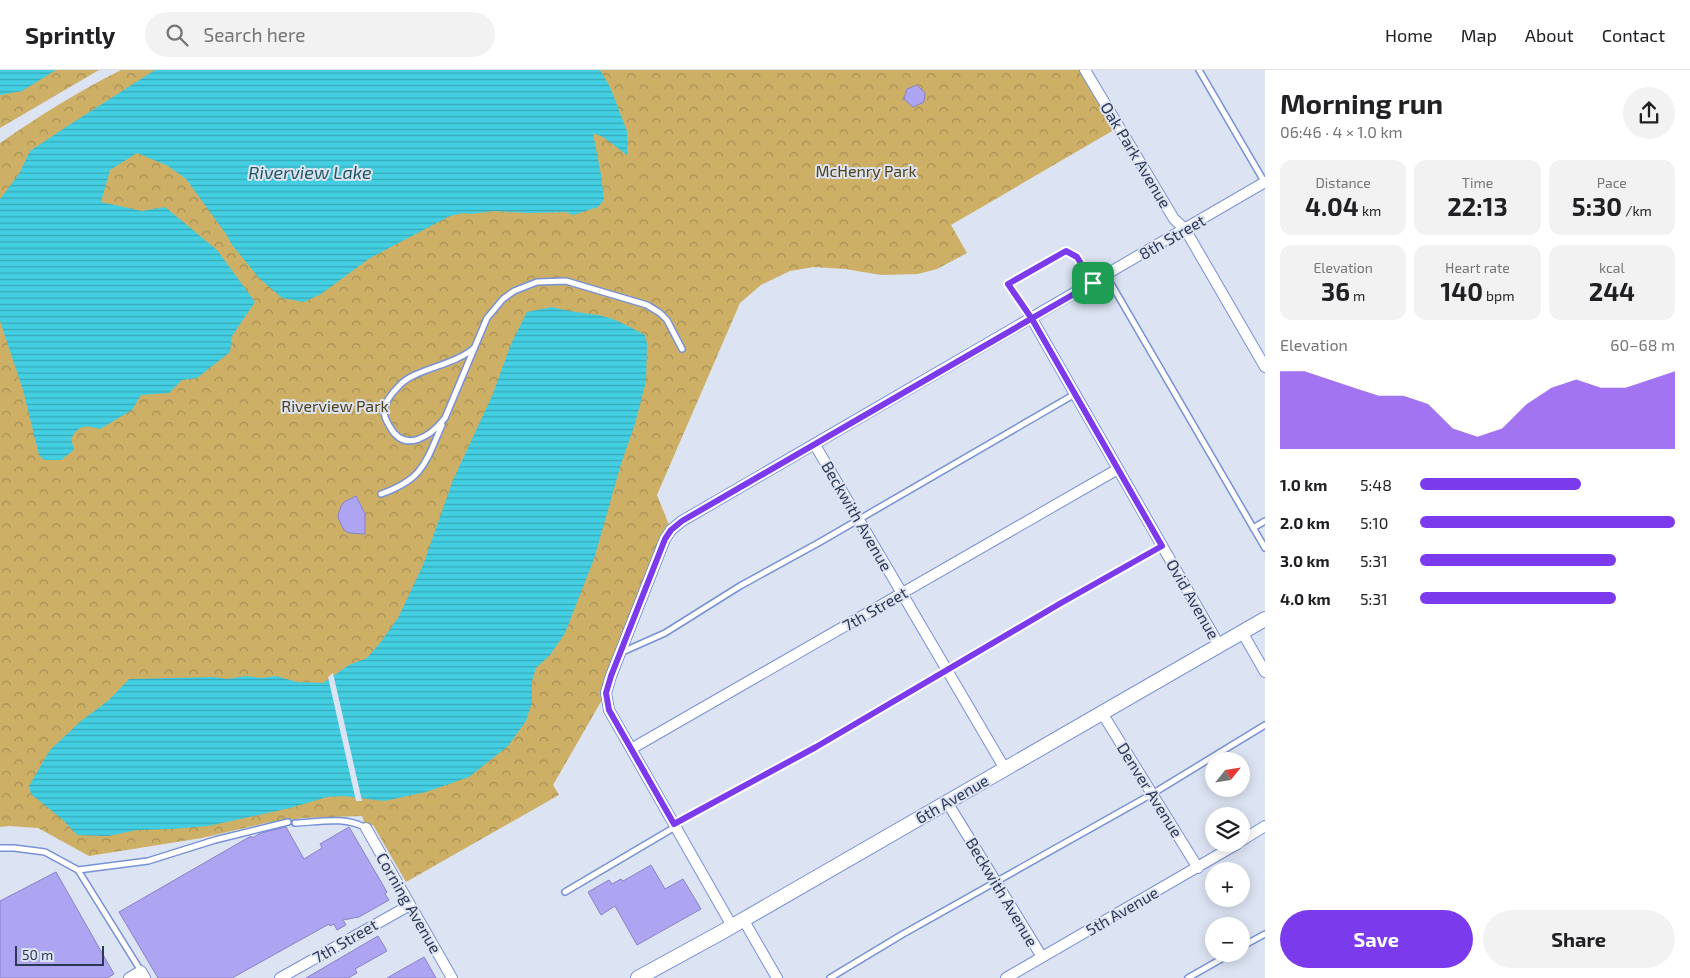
<!DOCTYPE html>
<meta charset="utf-8">
<style>
:root{--surface:#fff;--page:#f2f2f2;--text:#202124;--muted:#757577;--line:#e0e0e0;--accent:#7c3aed}
body{margin:0;font-family:"Exo 2",sans-serif;background:var(--page);color:var(--text);height:100vh;display:flex;flex-direction:column;font-size:19px;white-space:nowrap}
*{box-sizing:border-box;margin:0}
p{font-size:16px;color:var(--muted)}
.icon{flex:none;width:28px;height:28px;fill:none;stroke:currentColor;stroke-width:2;stroke-linecap:round;stroke-linejoin:round}
.map{position:relative;flex:1;overflow:hidden}
.details{display:flex;flex-direction:column;background:var(--surface);width:425px}
.details>*{flex:none}
.needle{width:32px;rotate:60deg}
.tools{position:absolute;left:1205px;top:682px;display:grid;gap:10px}
.tools a{display:grid;place-items:center;width:45px;height:45px;border-radius:50%;background:var(--surface);box-shadow:0 2px 12px #0003;font-size:25px}
.scale{position:absolute;left:15px;bottom:12px;width:89px;box-sizing:border-box;padding-left:5px;border:2px solid #2d3855;border-top:0;font-size:14px;line-height:18px;white-space:nowrap;color:#2d3855;-webkit-text-stroke:4px #dce3f2;paint-order:stroke}
.pin{position:absolute;display:grid;place-items:center;width:42px;height:42px;color:#fff;margin:-21px;border-radius:10px;box-shadow:0 2px 8px #0006}
.round{display:grid;place-items:center;flex:none;width:52px;height:52px;border-radius:26px;background:var(--page)}
.head{display:flex;align-items:center;justify-content:space-between;height:85px;padding:0 15px}
h1{font-size:28px;font-weight:700;line-height:38px}
.figures{display:grid;grid-template-columns:repeat(3,1fr);gap:8px;height:85px;padding:5px 15px}
.figures div{display:grid;align-content:center;border-radius:12px;background:var(--page);text-align:center}
.figures b{font-size:25px;font-weight:700}
.figures small{font-size:14px;font-weight:400}
.figures p{font-size:14px}
.chart{height:140px;padding:10px 15px}
.chart p{display:flex;justify-content:space-between}
.chart svg{width:100%;height:90px;margin-top:5px;fill:var(--accent);opacity:.7}
.button{display:flex;gap:10px;margin-top:auto;padding:10px 15px}
.button a{flex:1;height:58px;border-radius:30px;background:var(--accent);color:#fff;font-size:20px;font-weight:700;line-height:58px;text-align:center}
.button a+a{background:var(--page);color:var(--text)}
ul{padding:0 15px;list-style:none;font-size:16px}
li{display:grid;grid-template-columns:80px 60px 1fr;align-items:center;height:38px}
li i{height:12px;border-radius:6px;background:var(--accent)}
header{display:flex;align-items:center;gap:30px;box-sizing:border-box;height:70px;padding:0 25px;background:var(--surface);border-bottom:1px solid var(--line)}
header strong{font-size:24px}
nav{display:flex;gap:28px;margin-inline-start:auto;font-size:18px}
.search{width:350px;height:45px;background:var(--page);display:flex;align-items:center;gap:12px;box-sizing:border-box;padding:0 18px;border-radius:28px;color:var(--muted);font-size:19px}
main{display:flex;flex:1;min-height:0}
.map>svg:first-child{display:block}
</style>
<header>
<strong>Sprintly</strong>
<div class="search"><svg class="icon" aria-label="search" viewBox="0 0 24 24"><circle cx="10" cy="10" r="6"/><path d="M15 15l6 6"/></svg>Search here</div>
<nav><a>Home</a><a>Map</a><a>About</a><a>Contact</a></nav>
</header>
<main>
<div class="map">
<svg width="1265" height="908" viewBox="0 0 1265 908">
<defs>
<pattern id="park-crowns" width="20" height="18" patternUnits="userSpaceOnUse" patternTransform="scale(1.25)"><rect width="20" height="18" fill="#cdb066"/><path d="M2 6a3 3 0 1 1 6 0M12 15a3 3 0 1 1 6 0" fill="none" stroke="#a79057"/></pattern>
<pattern id="water-rules" width="6" height="5" patternUnits="userSpaceOnUse" patternTransform="scale(1.25)"><rect width="6" height="5" fill="#43cee1"/><path d="M0 2.5h6" fill="none" stroke="#38a8b9"/></pattern>
</defs>
<rect width="100%" height="100%" fill="#dce3f2"/>
<path fill="url(#park-crowns)" d="M0,0H99L0,58Z
M121,0H1085L1119,57L951,155L967,183L937,199L918,204L881,205L845,199L814,197L790,201L761,215L740,233L657,425L671,460L606,623L553,715L559,725L406,812L373,755L366,758L362,746L304,748L266,753L202,768L89,786L38,758L9,756L0,757V73C39,46 79,21 121,0Z"/>
<path fill="url(#water-rules)" d="M0,0H56L22,21L0,25Z
M155,0H600L610,17L627,61V85L603,67L593,63L601,105L604,130L598,137L573,145L566,142L529,143L494,141L470,144L464,143L450,146L370,188L321,224L304,232L282,228L259,208L232,175L226,164L186,109L168,96L137,83L110,100L101,132L142,141L165,137L217,180L255,232L232,266L230,282L197,308L182,310L169,323L141,325L132,340L100,359C85,355 79,354 71,369L74,380L61,390H44L39,385L23,320L0,251V129L19,104L30,81L66,57Z
M552,237C567,241 582,243 598,245C615,248 630,257 645,265L647,274L646,311L635,354L621,394L594,489L565,563L550,585L536,598L532,611V632L526,651L508,676L469,707L426,722L384,731L343,726L327,727L290,738L208,756L172,759L137,760L108,766L77,765L63,750L31,724L29,716L50,680L81,651L109,630L129,609L214,607L227,609L246,606L261,608L276,606L297,612L323,613L349,595L367,588L380,573L398,548L423,495L453,410L492,326L511,274L527,242Z"/>
<path fill="#dce3f2" d="M333,603L362,731H356L328,607Z"/>
<path fill="#ada5f1" stroke="#8981ca" d="M917,15L925,23L924,32L913,37L904,29L907,19Z
M356,426L365,444V464L349,463L344,460L339,450L338,445L341,436L344,432Z
M286,757L304,789L322,778L320,774L349,757L387,822L385,824L389,830L359,847L343,850L346,855L337,860L334,854L330,856L329,854L232,908H158L119,842L251,766L252,768L261,763Z
M651,795L665,819L683,809L701,839L637,875L615,836L601,845L588,822L609,810L612,814L621,809L623,811Z
M56,802L114,904L107,908H0V831Z
M378,866L387,881L355,899L357,903L348,908H306Z
M424,887L436,908H387Z"/>
<g fill="none" stroke-linecap="round" stroke-linejoin="round">
<g stroke="#7791d7" stroke-width="8">
<path id="lane" d="M1199,0L1265,113
M1106,205L1265,478
M1032,249L1009,214L1066,181L1077,187L1093,213
M474,278C454,296 413,299 399,316C393,322 386,330 384,339C383,345 387,352 390,357C405,384 431,366 445,348L487,248L503,229L514,221L537,212L566,211L647,235L660,243L667,250L682,279
M381,424C423,409 425,394 442,355
M1253,458L1265,451
M620,583L665,563L740,516L820,472L1075,324
M295,753C319,752 345,746 366,758
M674,754L816,677L1061,533L1162,476
M0,778H14L45,782L78,800L141,901
M78,800L148,791L215,770L288,752
M565,822L675,757
M1241,877L1265,864
M830,908L903,864L1152,724L1265,655
M1188,908L1230,884"/>
</g>
<g stroke="#7791d7" stroke-width="12">
<path id="street" d="M1085,0L1174,149L1185,159L1265,297
M1032,249L1219,575
M815,375L1005,699
M1242,562L1265,602
M1102,643L1198,798
M631,679L1118,399
M947,732L1042,887
M366,758L452,908
M1241,771L1265,756
M743,849L777,908
M732,856L609,640L606,623L611,606L665,469L671,460L682,451L1265,112
M129,908L141,901L145,908
M280,908L410,835
M1006,908L1237,774"/>
</g>
<g stroke="#7791d7" stroke-width="16">
<path id="secondary" d="M638,908L722,862L1265,549"/>
</g>
<use href="#lane" stroke="#fff" stroke-width="5"/>
<use href="#street" stroke="#fff" stroke-width="10"/>
<use href="#secondary" stroke="#fff" stroke-width="14"/>
</g>
<g fill="none" stroke-linecap="round" stroke-linejoin="round">
<g stroke="#fff" stroke-width="10">
<path id="route" d="M1093,213L682,451L671,460L665,469L611,606L606,623L609,640L674,754L816,677L1061,533L1162,476L1032,249L1008,214L1066,181L1077,187L1093,213"/>
</g>
<use href="#route" stroke="#7c3aed" stroke-width="6"/>
</g>
<g text-anchor="middle" stroke-width="4" stroke-linejoin="round" paint-order="stroke">
<g font-size="16" fill="#2d3855" stroke="#dce3f2">
<text transform="translate(1136 85) rotate(59)" y="6">Oak Park Avenue</text>
<text transform="translate(1172 167) rotate(-30)" y="6">8th Street</text>
<text transform="translate(857 446) rotate(60)" y="6">Beckwith Avenue</text>
<text transform="translate(1193 529) rotate(60)" y="6">Ovid Avenue</text>
<text transform="translate(875 539) rotate(-30)" y="6">7th Street</text>
<text transform="translate(1150 720) rotate(58)" y="6">Denver Avenue</text>
<text transform="translate(952 729) rotate(-30)" y="6">6th Avenue</text>
<text transform="translate(1002 822) rotate(59)" y="6">Beckwith Avenue</text>
<text transform="translate(409 833) rotate(60)" y="6">Corning Avenue</text>
<text transform="translate(1122 841) rotate(-30)" y="6">5th Avenue</text>
<text transform="translate(345 871) rotate(-30)" y="6">7th Street</text>
</g>
<g font-size="16" fill="#50411a" stroke="#dce3f2">
<text x="866" y="107">McHenry Park</text>
<text x="335" y="342">Riverview Park</text>
</g>
<g font-size="18" font-style="italic" fill="#1e575f" stroke="#dce3f2">
<text x="310" y="109">Riverview Lake</text>
</g>
</g>
</svg>
<div class="tools">
<a><svg class="needle" viewBox="-14 -14 28 28"><path d="M0-13l5 13h-10z" fill="#e53935"/><path d="M0 13l5-13h-10z" fill="#757577"/></svg></a>
<a><svg class="icon" aria-label="layers" viewBox="0 0 24 24"><path d="M12 4l9 5-9 5-9-5zM3 14l9 5 9-5"/></svg></a>
<a>+</a>
<a>−</a>
</div>
<div class="scale">50 m</div>
<div class="pin" style="left:1093px;top:213px;background:#1e9e55"><svg class="icon" aria-label="arrive" viewBox="0 0 24 24"><path d="M6 21V4h12l-3 4 3 4H6"/></svg></div>
</div>
<section class="details">
<div class="head"><div><h1>Morning run</h1><p>06:46 · 4 × 1.0 km</p></div><a class="round"><svg class="icon" aria-label="share" viewBox="0 0 24 24"><path d="M12 15V3M7 8l5-5 5 5M5 13v7h14v-7"/></svg></a></div>
<div class="figures">
<div><p>Distance</p><b>4.04<small> km</small></b></div>
<div><p>Time</p><b>22:13</b></div>
<div><p>Pace</p><b>5:30<small> /km</small></b></div>
</div>
<div class="figures">
<div><p>Elevation</p><b>36<small> m</small></b></div>
<div><p>Heart rate</p><b>140<small> bpm</small></b></div>
<div><p>kcal</p><b>244</b></div>
</div>
<div class="chart"><p><span>Elevation</span>60–68 m</p>
<svg viewBox="0 0 160 44" preserveAspectRatio="none"><path d="M0 44V6L10 6L20 10L30 14L40 18L50 18L60 22L70 34L80 38L90 34L100 22L110 14L120 10L130 14L140 14L150 10L160 6V44z"/></svg>
</div>
<ul>
<li><b>1.0 km</b>5:48<i style="width:63%"></i></li>
<li><b>2.0 km</b>5:10<i style="width:100%"></i></li>
<li><b>3.0 km</b>5:31<i style="width:77%"></i></li>
<li><b>4.0 km</b>5:31<i style="width:77%"></i></li>
</ul>
<div class="button"><a>Save</a><a>Share</a></div>
</section>
</main>
